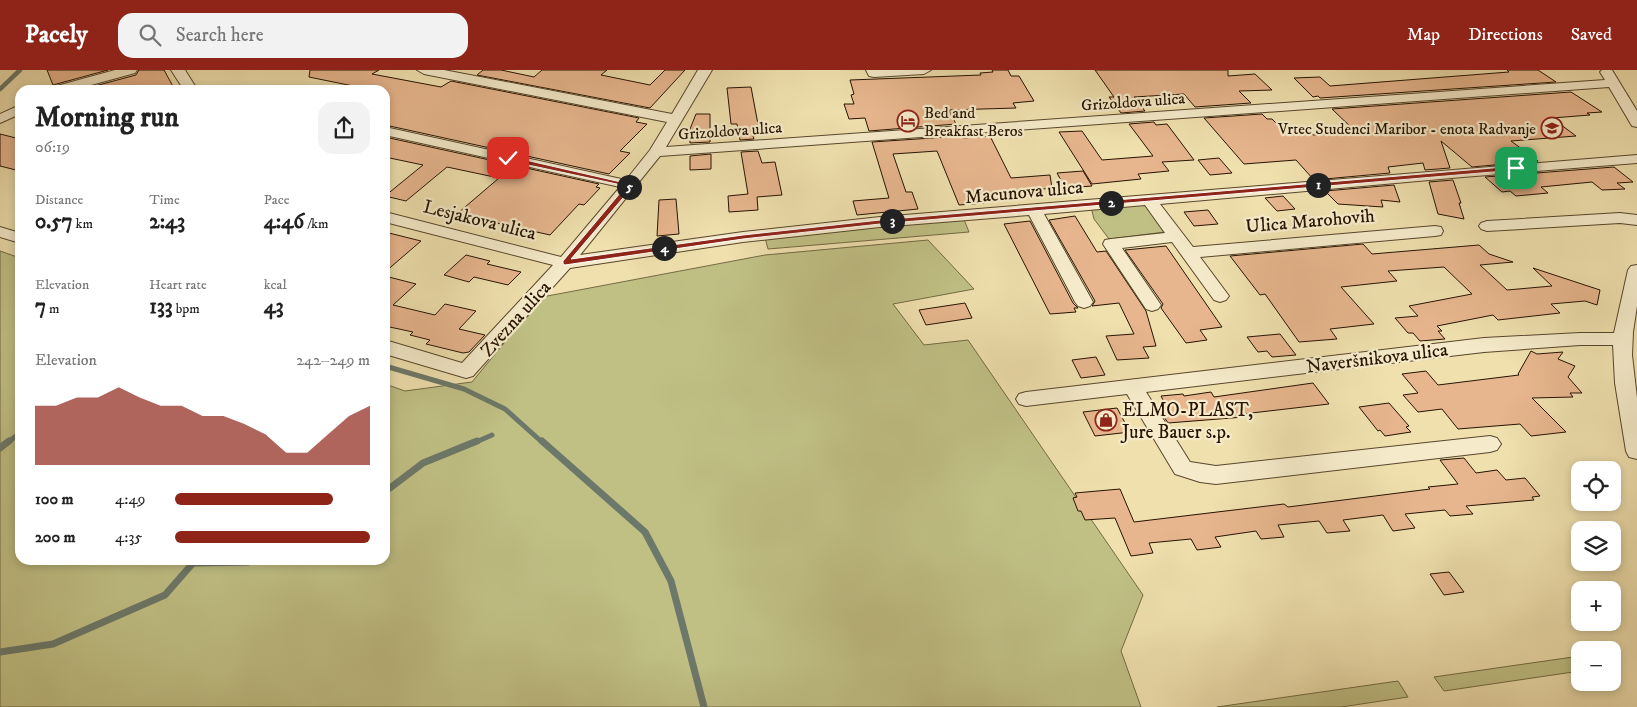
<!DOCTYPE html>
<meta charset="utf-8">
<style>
:root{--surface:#fff;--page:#f2f2f2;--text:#222;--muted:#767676;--accent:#8f2418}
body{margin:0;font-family:"IM FELL DW Pica",serif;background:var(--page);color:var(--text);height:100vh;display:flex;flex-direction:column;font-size:19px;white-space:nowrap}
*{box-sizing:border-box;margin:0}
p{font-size:16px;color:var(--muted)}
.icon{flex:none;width:28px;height:28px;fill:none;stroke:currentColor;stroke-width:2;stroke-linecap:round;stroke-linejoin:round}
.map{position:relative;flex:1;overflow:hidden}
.panel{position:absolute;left:15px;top:15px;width:375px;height:480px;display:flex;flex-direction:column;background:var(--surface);border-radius:15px;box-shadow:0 2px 8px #0003}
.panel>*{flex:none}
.fabs{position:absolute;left:1571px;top:391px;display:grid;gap:10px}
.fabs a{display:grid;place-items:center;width:50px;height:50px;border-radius:10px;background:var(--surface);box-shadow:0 2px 8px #0003;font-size:25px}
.pin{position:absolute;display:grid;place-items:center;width:42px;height:42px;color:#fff;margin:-21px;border-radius:10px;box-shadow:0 2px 8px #0006}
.km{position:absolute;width:25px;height:25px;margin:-12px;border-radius:50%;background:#222;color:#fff;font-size:14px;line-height:25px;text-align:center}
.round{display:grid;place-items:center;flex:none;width:52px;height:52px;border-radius:15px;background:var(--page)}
.headline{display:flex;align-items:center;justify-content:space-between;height:85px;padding:0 20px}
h1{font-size:28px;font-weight:700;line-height:38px}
.figures{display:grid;grid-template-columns:repeat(3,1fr);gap:8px;height:85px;padding:5px 20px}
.figures div{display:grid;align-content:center}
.figures b{font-size:21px;font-weight:700}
.figures small{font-size:14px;font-weight:400}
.figures p{font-size:14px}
.chart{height:140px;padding:10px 20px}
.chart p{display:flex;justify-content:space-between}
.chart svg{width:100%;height:90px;margin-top:5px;fill:var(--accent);opacity:.7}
ul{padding:0 20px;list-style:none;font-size:16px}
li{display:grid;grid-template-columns:80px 60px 1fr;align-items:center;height:38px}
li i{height:12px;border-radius:6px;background:var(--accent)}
header{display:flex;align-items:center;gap:30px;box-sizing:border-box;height:70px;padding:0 25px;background:var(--accent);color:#fff}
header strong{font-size:24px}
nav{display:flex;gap:28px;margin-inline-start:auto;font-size:18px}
.search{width:350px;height:45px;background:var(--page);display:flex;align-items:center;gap:12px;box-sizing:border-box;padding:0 18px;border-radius:15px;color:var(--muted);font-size:19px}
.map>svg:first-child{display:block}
</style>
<header>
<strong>Pacely</strong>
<div class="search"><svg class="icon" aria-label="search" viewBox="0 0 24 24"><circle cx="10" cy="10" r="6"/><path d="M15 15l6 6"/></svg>Search here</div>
<nav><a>Map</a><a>Directions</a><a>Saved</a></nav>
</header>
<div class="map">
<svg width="1637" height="637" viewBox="0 0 1637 637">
<rect width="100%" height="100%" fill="#efe0ae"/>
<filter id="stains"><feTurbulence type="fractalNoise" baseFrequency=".004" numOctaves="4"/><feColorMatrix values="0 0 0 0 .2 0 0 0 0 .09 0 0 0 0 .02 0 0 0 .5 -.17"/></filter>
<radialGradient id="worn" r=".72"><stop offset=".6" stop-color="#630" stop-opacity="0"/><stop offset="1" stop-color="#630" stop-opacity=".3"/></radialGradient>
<path fill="#c0c085" stroke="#736a43" d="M1142,131L1165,162L1109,169L1094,149L1091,137Z
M963,147L969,162L768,179L764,164Z
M928,170L974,219L893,234L924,275L968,270L1143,525L1121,581L1141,637H0V181L20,188V490H385V314L405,321L472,312L542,227L765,185Z
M1580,586V601L1444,621L1434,607Z
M1398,611L1408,627L1341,637H1217Z"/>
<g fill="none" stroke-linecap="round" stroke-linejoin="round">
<path stroke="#6c7869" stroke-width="4.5" d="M0,19L20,0"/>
<path stroke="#6c7869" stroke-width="5" d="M385,296L464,319L505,339L543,373
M7,373L20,363
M474,373L492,365"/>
<path stroke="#6c7869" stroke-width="7" d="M542,371L645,462L671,511L704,637
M0,378L9,371
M385,419L390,418L423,393L477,371
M0,582L53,574L165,525L193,493L248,492L250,490"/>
</g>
<path fill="#e7b68e" stroke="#261301" d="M47,0H108L53,15Z
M139,0H164L175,20H80L136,5Z
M310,0H379L372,4L441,17L451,11L639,48L636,52L647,54L620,81L630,83L609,104L385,55V20L363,18L309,7Z
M483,0H501L534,7L542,0H607L601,5L650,15L665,0H685L650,38L477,5Z
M992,0H1008L1011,6H1019L1034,31L1013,33L1016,38L949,40L956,54L869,61L865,48L849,49L844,34H854L851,25L854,24L850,10L981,5L980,3L993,2Z
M1095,0H1228V6L1255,4L1272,20L1239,21L1251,33L1195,37L1184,24L1134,27L1145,41L1121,43L1109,27H1114Z
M1507,0H1538L1556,12L1320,28L1318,26L1313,27L1294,8L1320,7L1330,16L1509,2Z
M751,17L760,65L753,66L754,69L740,70L737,54H731L727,18Z
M1571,22L1602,42L1587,43L1590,45L1552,48L1576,66L1511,71L1538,91L1472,97L1441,71L1450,98L1425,100L1423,93L1388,97L1390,103L1314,110L1296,90L1244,94L1204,48L1262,44L1267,49H1272L1282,59L1305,57L1313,65L1356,62L1332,39Z
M696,44H710V72L690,73V59Z
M1154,52L1156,55L1167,54L1194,90L1162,92L1169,101L1138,104L1141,109L1092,114L1059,62L1082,61L1102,90L1153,86L1129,54Z
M0,64L20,69V101L0,96Z
M962,66L963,68L990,66L1011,108L1050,105L1052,118L981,126L984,133L959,135L937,81L893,84L906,122H912L918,139L857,145L853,131L889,128L872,72Z
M385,67L599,114L596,117L600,118L584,135L579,134L550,165L461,145L458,143L499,108L447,97L406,131L385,126L423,95L385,87Z
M758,81L762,93L775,92L782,125L757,127L758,140L729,142L728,126L748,124L741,82Z
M711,84V99L690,100V86Z
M1219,88L1232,103L1210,105L1198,90Z
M1614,97L1633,112L1617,113L1625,119L1602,120L1592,112L1541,117L1548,123L1516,126L1510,121L1502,122L1485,107Z
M1083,101L1092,116L1065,118L1057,103Z
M1453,110L1461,133H1459L1464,149L1438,144L1429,112Z
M1394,115L1400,132L1381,130L1383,137L1338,134L1325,121Z
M1283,126L1295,139L1277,141L1265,128Z
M676,129L679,164L657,166L659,130Z
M1208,140L1218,154L1194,156L1184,142Z
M1075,146L1097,182L1106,181L1146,241L1156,276L1143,277L1149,288L1117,290L1106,266L1134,264L1119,233L1092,236L1095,231L1049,150Z
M1030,151L1073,233L1078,238H1074L1076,242L1050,244L1004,154Z
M385,162L421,171L385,202Z
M1363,174L1372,184L1479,175L1489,184L1513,192L1480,195L1507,220L1552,216L1533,198L1600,220L1597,235L1585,231L1551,234L1560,243L1498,250L1493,245L1437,256L1442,261H1438L1445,269L1420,271L1413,263H1408L1395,248L1418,246L1409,236L1472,224L1444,197L1388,201L1397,211L1341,217L1374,254L1330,259L1337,269L1299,272L1265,224L1260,225L1230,186Z
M1166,176L1222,257L1200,260L1207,270L1186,273L1161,238L1163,234L1125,180Z
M466,185L490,191L487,194L521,202L508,215L474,207L469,212L444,205Z
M385,206L416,214L393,235L435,245L445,234L476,241L459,259L485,265L469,282L463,283L426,274L430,270L410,265L413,262L385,256Z
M965,233L972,248L926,255L919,240Z
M1280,264L1296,285L1272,287L1267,281L1258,282L1247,267Z
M1531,281L1537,284L1563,282L1558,289L1575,296L1568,307L1582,323H1570L1573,327L1532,328L1566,362L1531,366L1520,354L1458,359L1442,339L1418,342L1403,325L1418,323L1402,304L1426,301L1438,315L1519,305L1518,304Z
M1096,287L1105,305L1081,308L1072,290Z
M1313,313L1329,334L1243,344L1244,347L1168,353L1159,339L1167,338L1161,326L1183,324L1184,326L1211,322L1214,327Z
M1389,333L1409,356L1406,357L1411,362L1385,366L1380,360L1378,361L1359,337Z
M1117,338L1130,362L1095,366L1083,342Z
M1464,388L1476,403L1497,400L1506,410L1525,408L1540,426L1532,427L1534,430L1466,436L1473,444L1450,446L1445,440L1405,444L1415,458L1393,461L1383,445L1343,450L1350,461L1327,463L1319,451L1278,455L1284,467L1261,469L1256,461L1215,467L1221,477L1197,480L1191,469L1149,473L1153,483L1131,486L1115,448L1085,450L1081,441H1078L1073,428L1077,427L1075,423L1120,419L1134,452L1284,434L1288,437L1430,419L1428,417L1458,414L1440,390Z
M1449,502L1464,522L1444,525L1430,504Z"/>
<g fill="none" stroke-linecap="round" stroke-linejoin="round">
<g stroke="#58462c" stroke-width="2">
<path id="minor" d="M115,0H137L135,3L73,20H51L53,17Z
M171,0H185L195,16L202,20H184Z
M417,0H444L672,44L698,0H712L666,77L1605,10L1600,2L1602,0H1612L1637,41V57L1632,56L1609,17L660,86L580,185L743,162L880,147L1637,85V93L1463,107L1160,134L1193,177L1435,156L1441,157L1443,161L1441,165L1435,166L1200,187L1229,226L1226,230L1220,232L1214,230L1172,172L1122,178L1161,235L1158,239L1152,241L1146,239L1103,174L1105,170L1111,169L1165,163L1145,135L1044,144L1093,232L1090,236L1084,238L1078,236L1075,232L1029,145L880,157L743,172L570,198L473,306L466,308L385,284V270L462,293L553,195L385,152V142L561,187L620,117L385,65V57L626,110L650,80L667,52L424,4Z
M866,0H931L924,4L874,7L869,6Z
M20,35V44L0,53V44Z
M1620,143L1637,145V155L1620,153L1487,161L1481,159L1479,156L1481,153L1487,151Z
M0,157L20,163V173L0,167Z
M1637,195V236L1633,262L1632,285L1637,328V389L1629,387L1626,381L1615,313L1613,275H1580L1484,282L1146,322L1190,392L1216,396L1490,366L1497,368L1501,374L1497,380L1490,382L1216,414L1200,412L1175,404L1127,324L1026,336L1019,334L1016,329L1019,324L1026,322L1484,268L1580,263H1614L1628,200L1631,196Z"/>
</g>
<use href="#minor" fill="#f5ebca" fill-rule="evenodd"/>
</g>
<path fill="#8f2418" stroke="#fff" d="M508,86L634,115L571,189L743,165L880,150L1516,96L1519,98L1516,100L880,154L743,169L565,195L563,194V191L626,116L505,90Z"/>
<defs>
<g id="hotel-ring" transform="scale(1.125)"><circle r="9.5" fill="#f5ebca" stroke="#8f2418" stroke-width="1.5"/><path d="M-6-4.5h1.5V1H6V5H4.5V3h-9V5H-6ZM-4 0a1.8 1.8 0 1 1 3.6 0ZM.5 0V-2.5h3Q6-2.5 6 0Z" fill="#8f2418"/></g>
<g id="school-ring" transform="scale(1.125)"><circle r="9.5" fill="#f5ebca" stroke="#8f2418" stroke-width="1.5"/><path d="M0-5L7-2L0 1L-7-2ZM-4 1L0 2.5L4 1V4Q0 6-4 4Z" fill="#8f2418"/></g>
<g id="shop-ring" transform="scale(1.125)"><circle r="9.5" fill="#f5ebca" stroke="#8f2418" stroke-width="1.5"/><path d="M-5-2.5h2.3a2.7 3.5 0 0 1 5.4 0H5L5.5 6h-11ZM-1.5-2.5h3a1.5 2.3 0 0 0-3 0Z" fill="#8f2418"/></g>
</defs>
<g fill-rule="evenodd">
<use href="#hotel-ring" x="908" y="51"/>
<use href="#school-ring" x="1552" y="58"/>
<use href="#shop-ring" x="1106" y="350"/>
</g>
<g text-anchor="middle" stroke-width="4.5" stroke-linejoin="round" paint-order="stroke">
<g font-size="16" fill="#261301" stroke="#f5ebca">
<text transform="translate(1133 31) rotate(-4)" y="6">Grizoldova ulica</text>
<text transform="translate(730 60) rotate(-4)" y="6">Grizoldova ulica</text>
</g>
<g font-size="16" fill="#261301" stroke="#f5ebca" text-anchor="start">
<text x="924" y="48">Bed and<tspan x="924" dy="18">Breakfast Beros</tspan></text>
<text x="1536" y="64" text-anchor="end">Vrtec Studenci Maribor - enota Radvanje</text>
</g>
<g font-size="19" fill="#261301" stroke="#f5ebca">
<text transform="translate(1024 121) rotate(-5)" y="7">Macunova ulica</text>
<text transform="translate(480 149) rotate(14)" y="7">Lesjakova ulica</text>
<text transform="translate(1310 150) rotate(-5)" y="7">Ulica Marohovih</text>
<text transform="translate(515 248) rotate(-48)" y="7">Zvezna ulica</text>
<text transform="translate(1377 287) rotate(-7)" y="7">Naveršnikova ulica</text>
</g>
<g font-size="19" fill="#261301" stroke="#f5ebca" text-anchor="start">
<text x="1122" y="346">ELMO-PLAST,<tspan x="1122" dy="22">Jure Bauer s.p.</tspan></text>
</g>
</g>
<rect width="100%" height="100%" filter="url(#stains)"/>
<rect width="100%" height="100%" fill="url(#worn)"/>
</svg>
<div class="fabs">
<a><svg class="icon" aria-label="locate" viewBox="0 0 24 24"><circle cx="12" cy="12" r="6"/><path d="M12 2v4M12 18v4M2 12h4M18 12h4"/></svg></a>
<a><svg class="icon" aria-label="layers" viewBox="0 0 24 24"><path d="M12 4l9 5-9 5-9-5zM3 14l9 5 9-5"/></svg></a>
<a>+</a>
<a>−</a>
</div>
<div class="pin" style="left:1516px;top:98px;background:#1e9e55"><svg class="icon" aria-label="arrive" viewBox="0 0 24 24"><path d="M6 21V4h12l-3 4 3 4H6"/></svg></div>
<div class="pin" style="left:508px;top:88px;background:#d93025"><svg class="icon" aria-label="check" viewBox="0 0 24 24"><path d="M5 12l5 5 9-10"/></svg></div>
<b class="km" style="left:1318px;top:115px">1</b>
<b class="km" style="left:1111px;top:133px">2</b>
<b class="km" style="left:892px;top:151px">3</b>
<b class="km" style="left:664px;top:178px">4</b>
<b class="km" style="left:629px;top:117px">5</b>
<section class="panel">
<div class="headline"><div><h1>Morning run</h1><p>06:19</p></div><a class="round"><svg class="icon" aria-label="share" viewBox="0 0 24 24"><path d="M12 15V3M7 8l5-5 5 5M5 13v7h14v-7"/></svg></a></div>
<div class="figures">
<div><p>Distance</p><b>0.57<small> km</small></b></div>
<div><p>Time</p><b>2:43</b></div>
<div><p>Pace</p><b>4:46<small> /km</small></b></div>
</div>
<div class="figures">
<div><p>Elevation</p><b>7<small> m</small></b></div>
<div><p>Heart rate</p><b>133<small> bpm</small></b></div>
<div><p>kcal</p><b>43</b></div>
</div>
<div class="chart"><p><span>Elevation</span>242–249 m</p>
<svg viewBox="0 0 160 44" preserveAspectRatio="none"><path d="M0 44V15L10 15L20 11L30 11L40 6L50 11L60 15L70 15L80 20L90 20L100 24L110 29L120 38L130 38L140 29L150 20L160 15V44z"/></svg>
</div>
<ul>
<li><b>100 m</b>4:49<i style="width:81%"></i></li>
<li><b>200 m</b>4:35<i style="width:100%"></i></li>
</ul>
</section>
</div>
